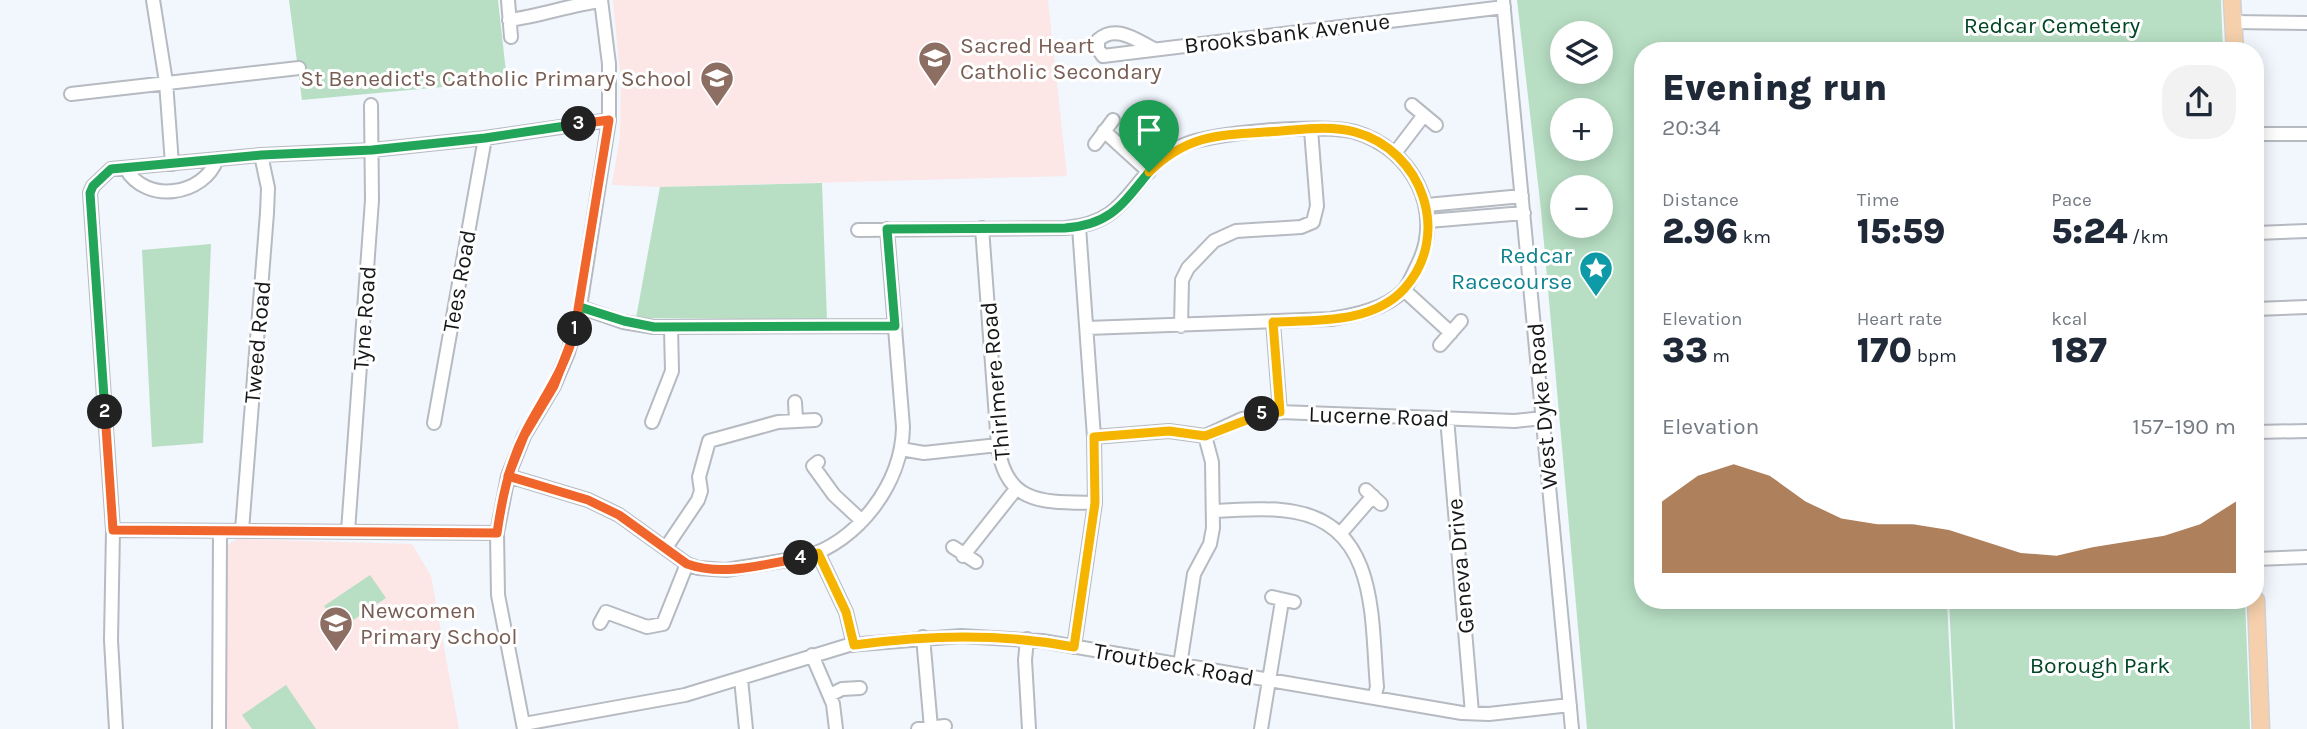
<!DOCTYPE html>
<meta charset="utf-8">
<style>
:root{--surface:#fff;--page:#f2f2f3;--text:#1f2937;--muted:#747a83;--accent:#8d4b18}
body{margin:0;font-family:Karla,sans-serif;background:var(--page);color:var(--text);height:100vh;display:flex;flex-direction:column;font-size:26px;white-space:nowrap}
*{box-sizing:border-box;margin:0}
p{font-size:23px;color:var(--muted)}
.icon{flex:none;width:38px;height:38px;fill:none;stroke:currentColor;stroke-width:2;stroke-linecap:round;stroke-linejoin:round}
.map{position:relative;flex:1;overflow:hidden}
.sheet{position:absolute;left:1634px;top:42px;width:630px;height:567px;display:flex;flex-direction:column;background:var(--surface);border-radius:28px;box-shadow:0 4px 18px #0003}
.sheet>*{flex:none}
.buttons{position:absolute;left:1550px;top:21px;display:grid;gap:14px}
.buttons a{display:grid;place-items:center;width:63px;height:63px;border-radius:50%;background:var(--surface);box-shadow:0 4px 18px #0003;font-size:35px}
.pin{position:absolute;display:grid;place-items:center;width:60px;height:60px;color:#fff;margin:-72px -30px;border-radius:50% 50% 50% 0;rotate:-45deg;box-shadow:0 0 7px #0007}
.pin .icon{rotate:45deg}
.km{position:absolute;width:35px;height:35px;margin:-18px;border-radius:50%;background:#222;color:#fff;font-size:19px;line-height:35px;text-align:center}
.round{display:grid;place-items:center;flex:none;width:74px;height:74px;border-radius:28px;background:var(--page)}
.summary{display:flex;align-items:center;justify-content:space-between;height:119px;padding:0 28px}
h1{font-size:38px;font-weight:800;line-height:52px}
.figures{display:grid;grid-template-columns:repeat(3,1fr);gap:10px;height:119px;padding:7px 28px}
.figures div{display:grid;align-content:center}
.figures b{font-size:35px;font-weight:800}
.figures small{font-size:19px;font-weight:400}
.figures p{font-size:19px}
.chart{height:196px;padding:14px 28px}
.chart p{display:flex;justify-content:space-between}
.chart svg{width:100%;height:126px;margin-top:7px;fill:var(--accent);opacity:.7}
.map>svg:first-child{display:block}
</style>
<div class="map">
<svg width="2307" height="729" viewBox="0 0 2307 729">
<rect width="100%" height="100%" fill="#f2f6fd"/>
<path fill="#fce6e6" d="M613,0H1048L1067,176L660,187L612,185L620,136L621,81Z
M237,539L412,544L431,576L459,729H226V546Z"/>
<path fill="#b8dfc4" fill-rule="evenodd" d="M289,0H498L507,81L302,100Z
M1517,0H2221L2223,51H1643V600H1947L1953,729H1587L1541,210ZM1563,33H1601V72H1563ZM1563,110H1601V149H1563ZM1563,187H1601V226H1563Z
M822,183L827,320L636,318L660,187Z
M211,244L203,443L152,447L142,250Z
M370,575L386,598L340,629L324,606Z
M1949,600H2245L2250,729H1955Z
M286,685L316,729H252L242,715Z"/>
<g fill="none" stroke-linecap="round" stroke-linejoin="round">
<g stroke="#b6bac1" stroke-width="16">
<path id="minor" d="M153,0L166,82L172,164
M508,0L511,37
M1503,0L1572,729
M509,20C541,16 569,5 601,1
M2233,22L2307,23
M1154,49C1136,40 1116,24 1098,40V49L1103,56L1504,7
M71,94L299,68
M1412,105L1436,125
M1104,131L1149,172
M2256,134H2307
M1095,144L1113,120
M1395,153L1424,115
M126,169C146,204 204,196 217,159
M1427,205L1522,196
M1428,221L1524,213
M982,228L998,445C1005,506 1046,502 1095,503
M858,230L1065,228C1132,223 1128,176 1177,148C1204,132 1325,123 1355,132C1413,149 1445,212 1417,266C1413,274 1409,284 1404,290C1386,309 1355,315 1331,319L1087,328
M2256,233L2307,231
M1404,290L1451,333
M580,307L623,322L654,327L895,326
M2256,309L2307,307
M1273,322L1280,412
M1181,326L1182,280L1188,268L1214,241L1236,231L1301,227L1313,222L1317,206L1311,130
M1440,345L1461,321
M795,402L796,420
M1447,418L1472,713
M652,422L672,371L671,328
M434,423L485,138
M2256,432L2307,431
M1094,437L1169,431L1205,436L1242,419L1280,412L1515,421L1543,418
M901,449L924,453L998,445
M818,462L813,466L834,495L862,521
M508,476L588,500L619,515L687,564L698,568L726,570L805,557C858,541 902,484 903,427L887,229
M1366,490L1381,504
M1214,511C1240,510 1269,507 1295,512C1379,527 1371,622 1377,687L1374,698
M113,530L497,533
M242,530L267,213L268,188L261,155
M348,531L372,200L371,105
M1340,534L1373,496
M667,546L698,500L701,491L699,477L709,441L778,422L815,420
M953,547L976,562
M818,553L846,612L854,645
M963,556L1016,489
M2256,559L2307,557
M1272,597L1294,602
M600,623L606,612L647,627L663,624L687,564
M923,637L931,728
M1027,639L1025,660L1029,729
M1074,647L1095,503L1094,437L1079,227
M812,655L833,704L836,729
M1180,665L1194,574L1210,544L1213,528L1212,462L1205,436
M741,679L746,729
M830,695L842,689L860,688
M524,724L685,695L849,645L961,636L1042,641L1462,713L1489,714L1570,705
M116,729L111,640L113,530L90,193L93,186L111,169L261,155L372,150L485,138L609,120
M219,729L220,531
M524,729L498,595L497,533L508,476L524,436L554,386L568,353L580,307L609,120V64L601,0
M918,729L945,726
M1261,729L1282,601"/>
</g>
<g stroke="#d0d1d1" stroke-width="19">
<path id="major" d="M2232,0L2235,51
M2256,600L2261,729"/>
</g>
<use href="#minor" stroke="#fff" stroke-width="12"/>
<use href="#major" stroke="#f6d0ac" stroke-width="16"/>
</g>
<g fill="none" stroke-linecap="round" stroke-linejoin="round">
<g stroke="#fff" stroke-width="14">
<path id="split-1" d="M575,329L580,307L624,321L654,327L895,326L887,229L1065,228C1110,225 1122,205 1149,172"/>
</g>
<g stroke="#fff" stroke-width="14">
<path id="split-2" d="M105,412L113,530L497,533C502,499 509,464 525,433C543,398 566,368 575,329"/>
</g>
<g stroke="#fff" stroke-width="14">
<path id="split-3" d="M105,412L90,193L93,186L111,169L261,155L372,150L485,138L579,124"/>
</g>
<g stroke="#fff" stroke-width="14">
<path id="split-4" d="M579,124L609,120L574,334L554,386L524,436L508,476L588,500L619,515L687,564C724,577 764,564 801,558"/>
</g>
<g stroke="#fff" stroke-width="14">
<path id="split-5" d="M801,558L818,553L846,612L854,645C929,635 1000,633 1074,647L1095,503L1094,437L1169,431L1205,436L1262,414"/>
</g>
<g stroke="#fff" stroke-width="14">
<path id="split-6" d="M1149,172C1186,136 1215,135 1265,132C1293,131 1327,124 1355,132C1422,150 1453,235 1404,289C1372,324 1315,320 1273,322L1280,412L1262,414"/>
</g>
<use href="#split-1" stroke="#22a559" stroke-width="9"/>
<use href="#split-2" stroke="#f0652b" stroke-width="9"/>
<use href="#split-3" stroke="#22a559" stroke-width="9"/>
<use href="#split-4" stroke="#f0652b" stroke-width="9"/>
<use href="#split-5" stroke="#f5b400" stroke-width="9"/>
<use href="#split-6" stroke="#f5b400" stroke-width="9"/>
</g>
<defs>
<g id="school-pin" transform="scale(1.75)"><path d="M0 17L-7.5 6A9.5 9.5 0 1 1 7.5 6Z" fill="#8d6e63" stroke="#fff"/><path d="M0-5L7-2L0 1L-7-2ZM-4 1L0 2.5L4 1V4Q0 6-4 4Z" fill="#fff"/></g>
<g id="sight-pin" transform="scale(1.75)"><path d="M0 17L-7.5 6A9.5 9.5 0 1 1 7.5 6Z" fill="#0f9aa8" stroke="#fff"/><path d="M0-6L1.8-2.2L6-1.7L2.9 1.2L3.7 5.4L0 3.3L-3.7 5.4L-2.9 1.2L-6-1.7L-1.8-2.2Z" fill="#fff"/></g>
</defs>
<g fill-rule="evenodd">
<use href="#school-pin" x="935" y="58"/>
<use href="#school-pin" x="717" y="78"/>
<use href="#sight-pin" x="1596" y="268"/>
<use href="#school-pin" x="336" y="623"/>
</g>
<g text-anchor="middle" stroke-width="6" stroke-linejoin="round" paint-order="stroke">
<g font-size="23" fill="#004524" stroke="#fff">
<text x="2052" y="33">Redcar Cemetery</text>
<text x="2100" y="673">Borough Park</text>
</g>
<g font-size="23" fill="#151719" stroke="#fff">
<text transform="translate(1287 33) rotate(-7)" y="8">Brooksbank Avenue</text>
<text transform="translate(459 281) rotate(-80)" y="8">Tees Road</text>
<text transform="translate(364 318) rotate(-86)" y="8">Tyne Road</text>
<text transform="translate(257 342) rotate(-85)" y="8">Tweed Road</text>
<text transform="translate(995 381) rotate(-95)" y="8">Thirlmere Road</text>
<text transform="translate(1542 406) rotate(-95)" y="8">West Dyke Road</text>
<text transform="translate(1379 416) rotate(2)" y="8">Lucerne Road</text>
<text transform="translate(1460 566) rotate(-95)" y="8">Geneva Drive</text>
<text transform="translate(1174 664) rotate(10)" y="8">Troutbeck Road</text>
</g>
<g font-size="23" fill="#785e54" stroke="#fff" text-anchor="start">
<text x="960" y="53">Sacred Heart<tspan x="960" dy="26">Catholic Secondary</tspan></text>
<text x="692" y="86" text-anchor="end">St Benedict's Catholic Primary School</text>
<text x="360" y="618">Newcomen<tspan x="360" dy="26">Primary School</tspan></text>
</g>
<g font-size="23" fill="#0d838f" stroke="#fff" text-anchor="end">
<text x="1572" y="263">Redcar<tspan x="1572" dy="26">Racecourse</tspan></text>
</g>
</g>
</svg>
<div class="buttons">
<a><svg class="icon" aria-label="layers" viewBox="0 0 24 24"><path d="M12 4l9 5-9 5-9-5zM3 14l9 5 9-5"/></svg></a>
<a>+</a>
<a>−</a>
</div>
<div class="pin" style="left:1149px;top:172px;background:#1e9e55"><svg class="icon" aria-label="arrive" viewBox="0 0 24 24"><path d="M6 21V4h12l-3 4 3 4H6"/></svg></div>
<b class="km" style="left:575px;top:329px">1</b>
<b class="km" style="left:105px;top:412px">2</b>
<b class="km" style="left:579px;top:124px">3</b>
<b class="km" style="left:801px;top:558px">4</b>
<b class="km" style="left:1262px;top:414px">5</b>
<section class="sheet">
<div class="summary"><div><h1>Evening run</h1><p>20:34</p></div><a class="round"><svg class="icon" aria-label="share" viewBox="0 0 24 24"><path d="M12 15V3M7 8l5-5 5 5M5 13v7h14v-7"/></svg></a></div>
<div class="figures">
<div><p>Distance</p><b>2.96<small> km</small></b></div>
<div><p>Time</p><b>15:59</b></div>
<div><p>Pace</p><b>5:24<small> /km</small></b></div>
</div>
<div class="figures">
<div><p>Elevation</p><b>33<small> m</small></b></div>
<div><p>Heart rate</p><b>170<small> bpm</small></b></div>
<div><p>kcal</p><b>187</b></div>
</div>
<div class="chart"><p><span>Elevation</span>157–190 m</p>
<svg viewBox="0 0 160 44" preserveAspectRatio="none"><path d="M0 44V19L10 10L20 6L30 10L40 19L50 25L60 27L70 27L80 29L90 33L100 37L110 38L120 35L130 33L140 31L150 27L160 19V44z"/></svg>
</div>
</section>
</div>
